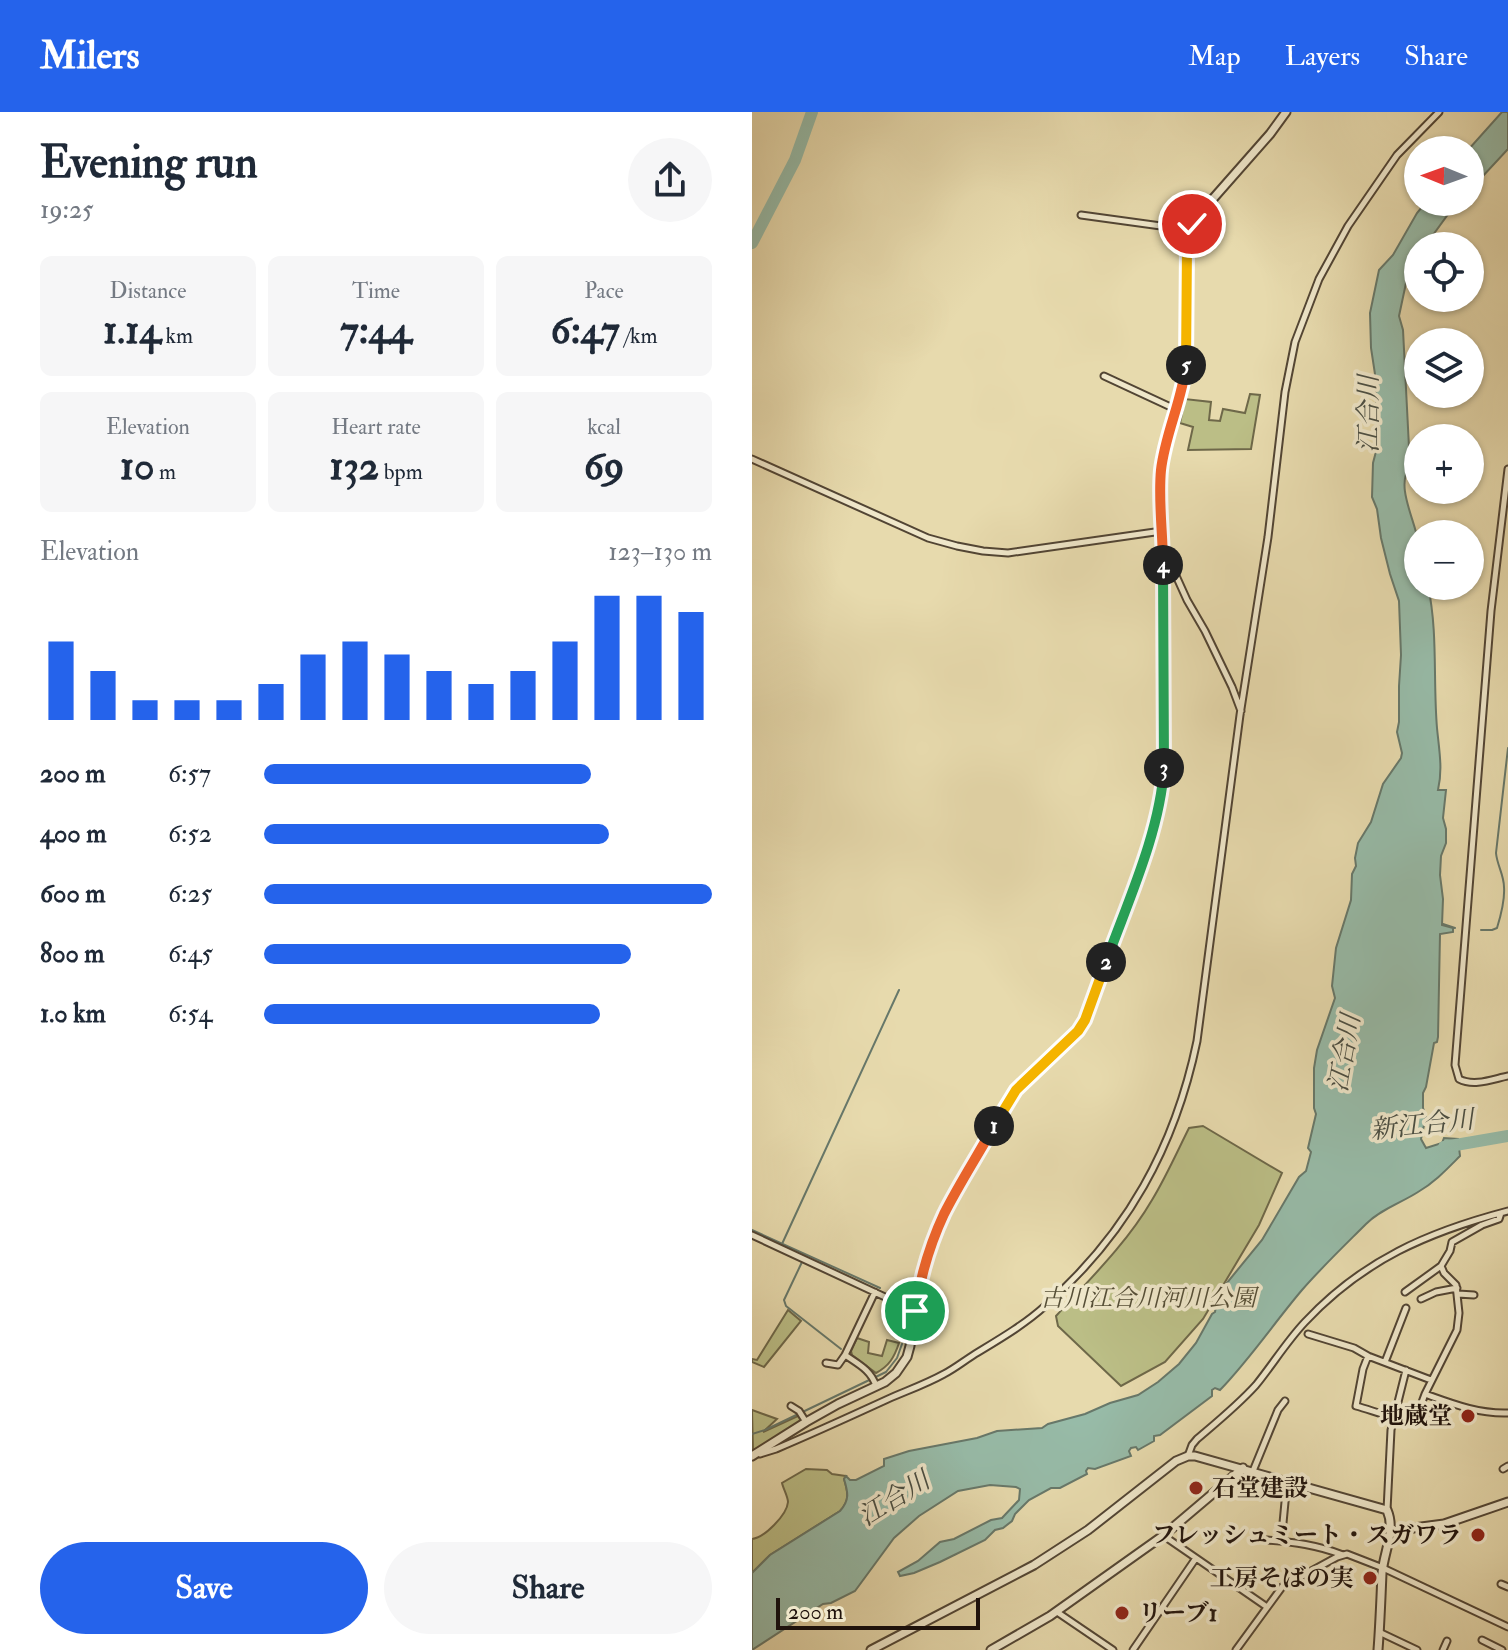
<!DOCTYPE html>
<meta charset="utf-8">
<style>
:root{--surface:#fff;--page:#f6f6f7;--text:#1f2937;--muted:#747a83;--accent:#2563eb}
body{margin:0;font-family:"IM FELL Double Pica","Noto Serif JP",serif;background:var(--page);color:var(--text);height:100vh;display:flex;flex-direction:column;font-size:30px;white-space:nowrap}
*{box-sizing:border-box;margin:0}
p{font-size:26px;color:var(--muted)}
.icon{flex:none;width:44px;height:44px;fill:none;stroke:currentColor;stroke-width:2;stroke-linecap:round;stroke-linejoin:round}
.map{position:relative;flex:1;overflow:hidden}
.side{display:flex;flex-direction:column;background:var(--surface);width:752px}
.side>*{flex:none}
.needle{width:52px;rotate:271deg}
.fabs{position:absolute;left:652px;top:24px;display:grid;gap:16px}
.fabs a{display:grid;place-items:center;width:80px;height:80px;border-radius:50%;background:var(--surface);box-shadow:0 2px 6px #0004;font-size:40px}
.scale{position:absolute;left:24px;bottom:20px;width:204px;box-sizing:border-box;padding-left:8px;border:4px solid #20130c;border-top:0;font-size:22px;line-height:28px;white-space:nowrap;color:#20130c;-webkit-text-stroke:6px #efe7ca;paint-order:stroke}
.pin{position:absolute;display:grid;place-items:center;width:68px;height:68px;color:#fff;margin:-34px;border:4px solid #fff;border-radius:50%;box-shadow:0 2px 8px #0007}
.km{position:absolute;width:40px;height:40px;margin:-20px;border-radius:50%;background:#222;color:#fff;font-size:22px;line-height:40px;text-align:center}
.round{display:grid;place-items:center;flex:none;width:84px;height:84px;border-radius:42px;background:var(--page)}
.summary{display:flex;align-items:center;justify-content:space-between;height:136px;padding:0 40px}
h1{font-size:44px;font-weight:700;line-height:60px}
.figures{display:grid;grid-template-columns:repeat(3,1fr);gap:12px;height:136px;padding:8px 40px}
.figures div{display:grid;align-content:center;border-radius:12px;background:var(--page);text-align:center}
.figures b{font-size:40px;font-weight:700}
.figures small{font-size:22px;font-weight:400}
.figures p{font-size:22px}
.chart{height:224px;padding:16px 40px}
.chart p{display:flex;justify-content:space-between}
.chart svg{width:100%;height:144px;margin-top:8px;stroke:var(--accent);stroke-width:6}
.primary-button{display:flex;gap:16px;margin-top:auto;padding:16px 40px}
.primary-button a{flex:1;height:92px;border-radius:48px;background:var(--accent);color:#fff;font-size:32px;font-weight:700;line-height:92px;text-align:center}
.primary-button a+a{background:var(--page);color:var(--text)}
ul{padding:0 40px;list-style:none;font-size:26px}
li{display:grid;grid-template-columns:128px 96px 1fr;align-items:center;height:60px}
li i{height:20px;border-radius:10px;background:var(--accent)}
header{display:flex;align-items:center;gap:48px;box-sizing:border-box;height:112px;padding:0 40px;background:var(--accent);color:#fff}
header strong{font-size:38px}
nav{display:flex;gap:44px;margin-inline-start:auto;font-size:28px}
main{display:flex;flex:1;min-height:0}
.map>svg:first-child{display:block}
</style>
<header>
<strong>Milers</strong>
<nav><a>Map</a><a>Layers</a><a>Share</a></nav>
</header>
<main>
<section class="side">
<div class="summary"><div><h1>Evening run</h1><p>19:25</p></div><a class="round"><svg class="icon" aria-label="share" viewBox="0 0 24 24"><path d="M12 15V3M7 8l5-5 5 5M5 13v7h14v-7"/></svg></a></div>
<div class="figures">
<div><p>Distance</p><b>1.14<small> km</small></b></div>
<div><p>Time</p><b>7:44</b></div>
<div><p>Pace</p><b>6:47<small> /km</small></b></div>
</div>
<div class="figures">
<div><p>Elevation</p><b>10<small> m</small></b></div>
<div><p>Heart rate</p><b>132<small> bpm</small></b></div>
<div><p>kcal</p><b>69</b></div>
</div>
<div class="chart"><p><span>Elevation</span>123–130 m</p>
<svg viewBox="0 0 160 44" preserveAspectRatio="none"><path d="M5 44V20M15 44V29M25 44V38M35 44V38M45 44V38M55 44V33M65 44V24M75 44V20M85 44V24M95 44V29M105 44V33M115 44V29M125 44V20M135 44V6M145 44V6M155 44V11"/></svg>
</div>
<ul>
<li><b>200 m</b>6:57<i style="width:73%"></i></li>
<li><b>400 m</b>6:52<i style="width:77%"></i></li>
<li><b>600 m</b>6:25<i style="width:100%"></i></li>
<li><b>800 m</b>6:45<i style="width:82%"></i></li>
<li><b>1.0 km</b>6:54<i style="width:75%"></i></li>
</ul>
<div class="primary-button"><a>Save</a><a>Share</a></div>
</section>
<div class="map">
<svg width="756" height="1538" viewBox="0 0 756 1538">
<rect width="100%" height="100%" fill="#e7daad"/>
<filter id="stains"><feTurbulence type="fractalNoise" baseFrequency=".0025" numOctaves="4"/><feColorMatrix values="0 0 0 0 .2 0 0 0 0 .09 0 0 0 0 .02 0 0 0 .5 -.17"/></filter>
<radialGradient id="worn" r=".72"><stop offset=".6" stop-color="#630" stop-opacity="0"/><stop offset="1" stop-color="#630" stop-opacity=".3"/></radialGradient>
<path fill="#bbbe86" stroke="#6e6849" stroke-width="2" d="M498,282L508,283L499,337L436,338L441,315L428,311L433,287L459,290L457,308L468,309L471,297L493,301Z
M451,1014L530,1061L507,1113L451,1207L413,1250L369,1274L306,1214L304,1204C338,1167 375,1131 400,1088C414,1065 425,1040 437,1016Z
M36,1198L49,1209L12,1255L0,1250V1247L5,1248Z
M105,1226L117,1230L116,1241L130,1244L135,1228L147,1231C142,1246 137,1254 124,1261L100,1243L99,1239Z
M0,1298L25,1307L11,1320L48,1303L51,1308L1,1339Z
M54,1357L75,1358L80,1362L94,1364L92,1367C96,1380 98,1389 88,1399L18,1443L0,1461V1427C12,1426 35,1403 36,1390C36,1385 31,1376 30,1371Z"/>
<path fill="#97bba8" stroke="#67786a" stroke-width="2" d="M750,0H756V37L718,78V38H716Z
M674,90H707L697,101L673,134H666V145L657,157L647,204L651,218L658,355C643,373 663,408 666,429C668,444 666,459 666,474H676C686,520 681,569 685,616C687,637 691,657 686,678H694L691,706L694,717V731L689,744L688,763L691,787L690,813L701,816V820L688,822L686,925L685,930L682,931L674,975L671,981V996L674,1004L669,1027L674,1036L690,1031L692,1026L706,1027L708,1044C695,1057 683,1070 666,1080C649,1091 629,1097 614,1112C592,1134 570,1155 550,1178C522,1211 498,1247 468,1278L463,1276L460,1278V1284L408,1323L402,1324V1329L386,1338L384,1335L379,1336L377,1339L379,1344L343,1357L336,1356L334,1359L335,1362L308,1376H299L277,1388L263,1402L260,1409L251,1416L243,1418L233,1428L188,1450L162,1461L148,1464L146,1460L166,1449L188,1430L202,1427L239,1408L250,1406L267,1388L268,1377L264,1375L238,1373L206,1379L167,1404L142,1426L103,1479L79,1491L71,1492L0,1538V1461L18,1443L88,1399C98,1388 96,1380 92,1367L94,1364L98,1368H104L132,1354V1347L157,1339L225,1326L245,1319L290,1316L296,1312L333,1302L358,1291L386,1283L406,1270L427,1252L444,1231L460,1202L463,1200C464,1189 472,1183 474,1172L510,1128L547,1065L554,1059L559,1040L556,1036L564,1002L562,996V956L565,938L583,886L580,874L584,836L599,788L600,762L604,754L603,746L606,731L619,710L631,672L649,646L650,641L645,620L647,610V574L649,543L647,489L638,462L629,426L625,397L620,385L621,351L626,332L623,262L619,236L618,201L627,158L641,143L665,101Z"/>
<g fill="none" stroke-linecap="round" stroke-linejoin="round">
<path stroke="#67786a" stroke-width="2" d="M691,812L703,816
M729,818H740L745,816C749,803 753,788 752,775C752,763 745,753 744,741L756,636
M0,1118L128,1176
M30,1132L147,878
M50,1150L32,1188L34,1194L89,1237
M153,1225L155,1206
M0,1322L13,1318L134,1260L145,1246L150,1232"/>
<path stroke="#97bba8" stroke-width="12" d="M0,131L43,48L60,0
M692,1035L756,1024"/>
<g stroke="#524534" stroke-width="9">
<path id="minor" d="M329,103L438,118
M352,264L423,297
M0,347L176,426L205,434L231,439L256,441L410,419
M756,357L739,499L703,953L707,967C722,975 741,967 756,964
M411,435L435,488L453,519L480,575L489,599
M0,1123L163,1199
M123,1180L93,1243C106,1252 119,1258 124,1274
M653,1180L689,1154
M706,1182L722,1183
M669,1187L684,1180L705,1176
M556,1222L602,1236L616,1244L611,1257L604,1294C623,1299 642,1308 661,1307L666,1301L673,1282L705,1218L707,1201L704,1173L692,1161L689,1154L698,1139L700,1130L730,1113L747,1107L749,1101
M616,1244L679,1268
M633,1250L654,1196
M74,1251L86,1253L93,1243
M673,1282C701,1292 726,1302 756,1301
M39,1294L47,1299L54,1310
M8,1342L24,1337C62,1321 99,1304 136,1287C154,1279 174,1272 192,1262C202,1257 212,1249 223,1242C246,1228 272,1213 293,1194C375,1122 423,1035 445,929L488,603L516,425L533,280L543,230L567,167L596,114L645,43L687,0
M436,1344L440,1333L445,1327C465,1310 486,1293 504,1273C521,1252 535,1229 553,1210C611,1148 676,1120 756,1099
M751,1357L756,1354
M501,1359L526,1298L533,1289
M635,1398L639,1318L654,1258
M531,1411L535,1369
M412,1424L444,1446
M515,1428C542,1430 565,1433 591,1443
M749,1472L756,1475
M305,1500L361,1538
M627,1520L665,1538
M730,1528L750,1538
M381,1538L444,1446L515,1495
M484,1538L530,1475L585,1445L595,1442L631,1456L756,1515
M691,1538L695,1529"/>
</g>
<g stroke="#524534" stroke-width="11">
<path id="tertiary" d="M0,1344L54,1310L86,1292L133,1270L144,1261L155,1245L158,1234L166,1179L191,1104L251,996L264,978L326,919L333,908L402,716L410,678L412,633L409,359C415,323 429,290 434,255C439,216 435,174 435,135L438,118L444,106L518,22L534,0
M639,1419L692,1412L756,1390
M119,1538L282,1453L336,1418L424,1349L436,1344H443L635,1398C644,1419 632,1439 630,1461C629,1486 628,1512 626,1538
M239,1538L298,1504L412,1423L491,1356"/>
</g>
<use href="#minor" stroke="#efe7ca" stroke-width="5"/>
<use href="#tertiary" stroke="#efe7ca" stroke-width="7"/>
</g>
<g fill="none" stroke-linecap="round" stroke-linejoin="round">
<g stroke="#fff" stroke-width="16">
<path id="split-1" d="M163,1199C168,1167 178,1132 192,1102C207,1072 226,1043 242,1014"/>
</g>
<g stroke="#fff" stroke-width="16">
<path id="split-2" d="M242,1014L264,978L326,919L333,908L354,850"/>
</g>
<g stroke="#fff" stroke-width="16">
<path id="split-3" d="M354,850C376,789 408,720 412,656"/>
</g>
<g stroke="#fff" stroke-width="16">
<path id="split-4" d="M411,453L412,656"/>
</g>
<g stroke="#fff" stroke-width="16">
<path id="split-5" d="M411,453C411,421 406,389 409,358C413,322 430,289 434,253"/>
</g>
<g stroke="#fff" stroke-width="16">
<path id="split-6" d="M434,253L435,135L440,112"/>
</g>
<use href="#split-1" stroke="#f0652b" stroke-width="10"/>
<use href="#split-2" stroke="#f5b400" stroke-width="10"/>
<use href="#split-3" stroke="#22a559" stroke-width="10"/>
<use href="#split-4" stroke="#22a559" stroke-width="10"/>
<use href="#split-5" stroke="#f0652b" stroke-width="10"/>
<use href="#split-6" stroke="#f5b400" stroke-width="10"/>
</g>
<g fill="#8f2418" stroke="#efe7ca" stroke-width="3">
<circle cx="716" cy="1304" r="8"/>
<circle cx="444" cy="1376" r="8"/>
<circle cx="726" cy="1423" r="8"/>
<circle cx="618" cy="1466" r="8"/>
<circle cx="370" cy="1501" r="8"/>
</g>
<g text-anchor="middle" stroke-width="7" stroke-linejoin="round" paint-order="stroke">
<g font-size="24" font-style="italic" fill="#564f37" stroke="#efe7ca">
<text x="396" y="1194">古川江合川河川公園</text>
</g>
<g font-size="24" font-weight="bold" fill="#20130c" stroke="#efe7ca" text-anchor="end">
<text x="700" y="1312">地蔵堂</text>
<text x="460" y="1384" text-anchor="start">石堂建設</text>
<text x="710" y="1431">フレッシュミート・スガワラ</text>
<text x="602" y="1474">工房そばの実</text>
<text x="386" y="1509" text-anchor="start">リーブ1</text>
</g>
<g font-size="26" font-style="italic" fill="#4a4e43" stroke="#efe7ca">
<text transform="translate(616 302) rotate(-90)" y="9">江合川</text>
<text transform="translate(592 941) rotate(-80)" y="9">江合川</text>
<text transform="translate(670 1012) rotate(-6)" y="9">新江合川</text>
<text transform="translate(142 1386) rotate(-32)" y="9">江合川</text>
</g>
</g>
<rect width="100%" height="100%" filter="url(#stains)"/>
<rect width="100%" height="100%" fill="url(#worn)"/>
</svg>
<div class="fabs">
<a><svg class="needle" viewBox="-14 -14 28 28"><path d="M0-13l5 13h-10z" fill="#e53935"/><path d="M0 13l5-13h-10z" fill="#747a83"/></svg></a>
<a><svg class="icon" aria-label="locate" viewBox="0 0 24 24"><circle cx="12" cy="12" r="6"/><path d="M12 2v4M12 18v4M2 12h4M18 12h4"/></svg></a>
<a><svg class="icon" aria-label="layers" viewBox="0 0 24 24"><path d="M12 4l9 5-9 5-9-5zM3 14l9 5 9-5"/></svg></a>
<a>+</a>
<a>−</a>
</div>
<div class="scale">200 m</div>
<div class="pin" style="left:163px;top:1199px;background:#1e9e55"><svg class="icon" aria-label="arrive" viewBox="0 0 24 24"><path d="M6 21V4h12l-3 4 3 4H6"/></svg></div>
<div class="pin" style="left:440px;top:112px;background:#d93025"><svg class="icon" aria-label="check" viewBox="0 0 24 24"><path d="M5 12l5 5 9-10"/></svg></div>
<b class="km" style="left:242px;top:1014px">1</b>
<b class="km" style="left:354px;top:850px">2</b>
<b class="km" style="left:412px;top:656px">3</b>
<b class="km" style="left:411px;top:453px">4</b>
<b class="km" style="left:434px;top:253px">5</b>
</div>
</main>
